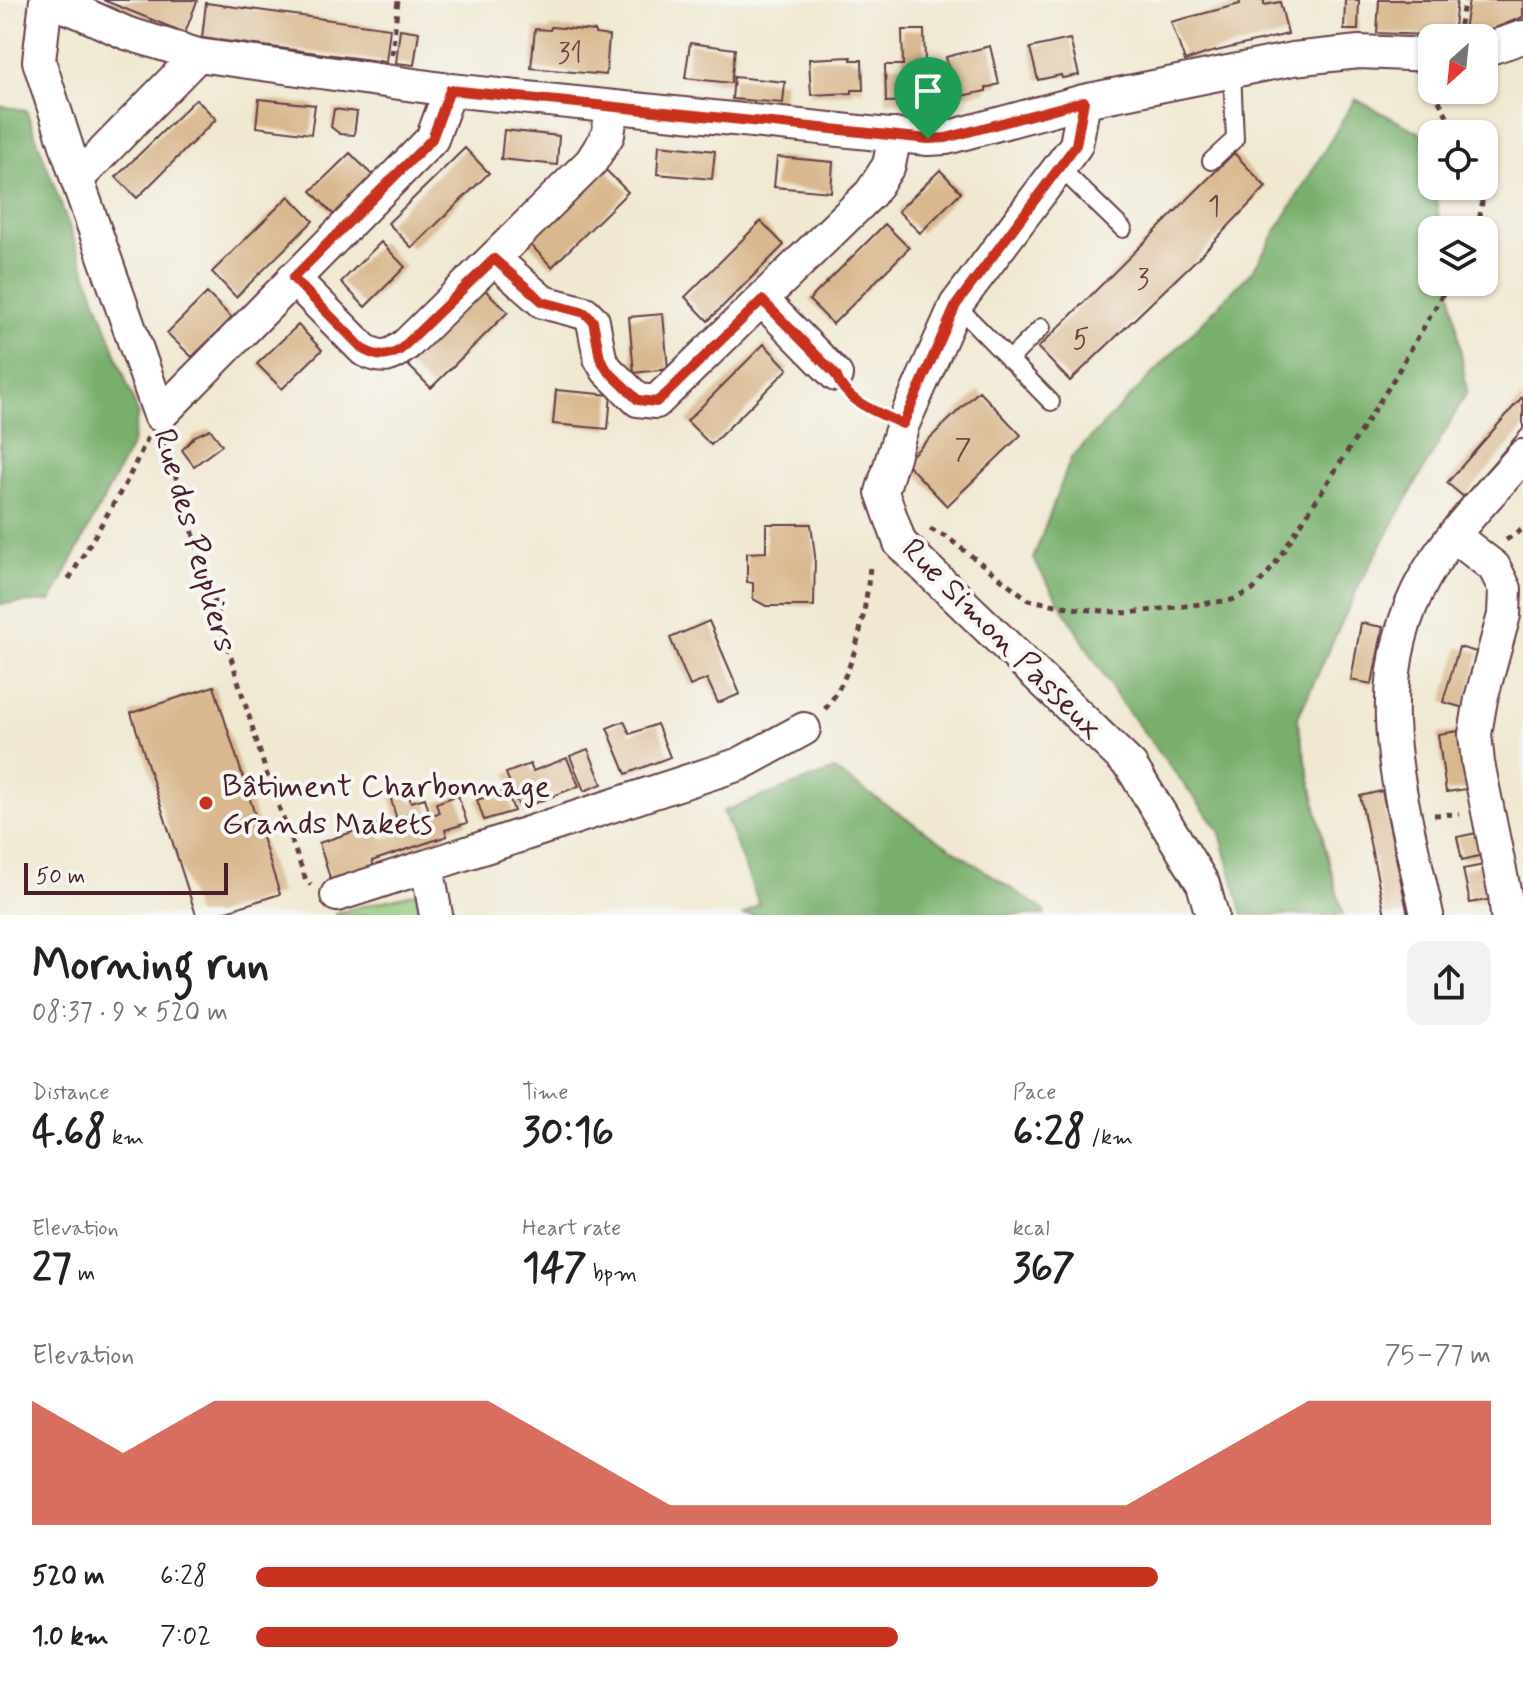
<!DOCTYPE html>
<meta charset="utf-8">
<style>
:root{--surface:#fff;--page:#f2f2f2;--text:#222;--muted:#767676;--accent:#c8321e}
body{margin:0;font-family:Mynerve,sans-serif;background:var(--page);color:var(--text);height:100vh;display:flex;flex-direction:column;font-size:30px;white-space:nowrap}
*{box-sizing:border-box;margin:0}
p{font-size:26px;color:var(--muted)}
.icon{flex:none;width:44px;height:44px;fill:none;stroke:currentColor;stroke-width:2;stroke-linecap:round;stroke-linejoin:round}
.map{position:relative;height:915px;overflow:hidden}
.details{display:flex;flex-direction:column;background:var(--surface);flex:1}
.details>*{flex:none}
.needle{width:52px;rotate:207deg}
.fabs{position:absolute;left:1418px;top:24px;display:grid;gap:16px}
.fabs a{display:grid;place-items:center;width:80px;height:80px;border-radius:16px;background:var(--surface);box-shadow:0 2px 6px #0004;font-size:40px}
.scale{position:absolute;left:24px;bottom:20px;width:204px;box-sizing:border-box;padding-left:8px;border:4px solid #4a1f2b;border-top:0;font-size:22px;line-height:28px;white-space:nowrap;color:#4a1f2b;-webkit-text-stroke:6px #f6f6f2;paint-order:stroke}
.pin{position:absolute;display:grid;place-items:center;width:68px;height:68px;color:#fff;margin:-82px -34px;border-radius:50% 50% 50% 0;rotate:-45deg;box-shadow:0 0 8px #0007}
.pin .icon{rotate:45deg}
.round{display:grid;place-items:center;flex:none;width:84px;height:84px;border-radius:16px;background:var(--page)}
.overview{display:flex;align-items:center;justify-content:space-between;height:136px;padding:0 32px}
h1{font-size:44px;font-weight:700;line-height:60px}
.figures{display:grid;grid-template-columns:repeat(3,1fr);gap:12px;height:136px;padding:8px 32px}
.figures div{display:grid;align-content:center}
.figures b{font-size:40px;font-weight:700}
.figures small{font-size:22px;font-weight:400}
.figures p{font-size:22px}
.chart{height:224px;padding:16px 32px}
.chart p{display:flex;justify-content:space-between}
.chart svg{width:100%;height:144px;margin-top:8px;fill:var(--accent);opacity:.7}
ul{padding:0 32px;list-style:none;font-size:26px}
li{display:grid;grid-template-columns:128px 96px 1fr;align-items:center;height:60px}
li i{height:20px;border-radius:10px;background:var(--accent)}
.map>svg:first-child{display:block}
</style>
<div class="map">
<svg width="1523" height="915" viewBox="0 0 1523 915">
<rect width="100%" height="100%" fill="#f6f6f2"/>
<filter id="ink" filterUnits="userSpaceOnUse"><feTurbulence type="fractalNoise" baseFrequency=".0125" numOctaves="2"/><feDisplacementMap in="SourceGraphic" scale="16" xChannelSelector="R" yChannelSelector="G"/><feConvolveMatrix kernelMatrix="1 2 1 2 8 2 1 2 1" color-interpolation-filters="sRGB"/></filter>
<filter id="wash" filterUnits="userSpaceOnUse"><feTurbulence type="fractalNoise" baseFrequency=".006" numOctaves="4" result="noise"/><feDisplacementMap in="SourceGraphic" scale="32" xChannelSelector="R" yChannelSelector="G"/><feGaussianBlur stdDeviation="1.8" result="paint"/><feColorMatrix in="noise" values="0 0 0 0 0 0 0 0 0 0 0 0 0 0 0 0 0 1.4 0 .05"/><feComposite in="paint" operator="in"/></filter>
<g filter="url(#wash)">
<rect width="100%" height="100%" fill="#f0e8d1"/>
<path fill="#96cb7c" stroke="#707554" stroke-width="2" d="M416,893L422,915H335V913Z"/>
<path fill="#78af6c" stroke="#61674c" stroke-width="2" d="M1355,99L1426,136L1432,186H1434L1441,230H1432V282H1450L1467,392L1360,583L1297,719L1324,843L1343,915H1243L1219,830L1119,700L1033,559L1071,458L1253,270Z
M0,106L26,110L138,413L132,444L51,601L0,604Z
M834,770L1045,911V915H743L759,904L723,811Z"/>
<g id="blocks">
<path fill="#d9b88f" d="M103,0H195L197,1L185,33Z
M1239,0H1264V5L1280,2L1288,34L1208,53L1185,61L1171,22L1240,4Z
M1345,0H1359L1358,30H1344Z
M1379,0H1457L1453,36L1377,33Z
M1469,0H1523V17L1495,28L1494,30L1463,35Z
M206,3L390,28L386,62L202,38Z
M551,27L595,31V34L609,36L606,75L531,68L535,29L550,30Z
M400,29L419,32L414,65L396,63Z
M902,30H924L925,64L944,63V100L886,102L885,65H903Z
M1070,39L1079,75L1062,78L1061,75L1038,80L1030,48Z
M690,43L735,49L731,83L685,78Z
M990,46L999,84L986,88V91L956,97L946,57Z
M851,57V60H862L863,90H852V93L811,95L809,59Z
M734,77L785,82L783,103L732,99Z
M196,99L216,119L137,198L116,177Z
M259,99L315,105L311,134L256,127Z
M334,109L357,112L354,135L340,134L331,127Z
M504,130L559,136L557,165L501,159Z
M659,145L715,151L712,179L657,174Z
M465,148L489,173L412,248L388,223Z
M350,153L374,177L334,215L311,191Z
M1234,153L1266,187L1196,260L1070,381L1038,348Z
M777,157L833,162L831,192L774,187Z
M604,168L628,192L552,267L529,243Z
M940,170L961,192L920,233L898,211Z
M289,196L313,221L236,297L212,272Z
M761,221L784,245L708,321L685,297Z
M885,224L909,248L833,324L809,300Z
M381,242L405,267L365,307L341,282Z
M483,288L508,312L431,388L406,363Z
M207,293L232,318L192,357L167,333Z
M663,314L668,369L634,373L629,317Z
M298,325L322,350L282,389L257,364Z
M764,344L788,369L711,445L687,421Z
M556,390L611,395L608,429L553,424Z
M979,391L1021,435L947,506L905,462Z
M1523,396V429L1464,497L1447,483Z
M210,429L222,445L194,466L182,450L195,436Z
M766,524H811L815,556L814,606H766L753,599V583L747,582V553L766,552Z
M709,621L740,694L718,703L707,679L690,686L670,638Z
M1361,623L1383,627L1372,684L1351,680Z
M1459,647L1480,653L1464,708L1443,702Z
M214,686L280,894L214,915H196L131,713Z
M624,721L630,734L657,724L670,757L626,774L607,728Z
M1459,731L1467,789L1446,792L1438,734Z
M588,749L602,784L584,791L570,756Z
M567,758L579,786L520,809L506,773L530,764L533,771Z
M407,790L411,802L425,798L430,815L439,813L436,803L458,795L467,823L445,830L447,836L372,861L374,868L331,881L319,843L377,824L383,839L401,834L390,796Z
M507,791L514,811L484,820L477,800Z
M1382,791L1387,814L1408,915H1385L1377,876L1360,796Z
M1477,833L1483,855L1462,860L1457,837Z
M1484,865L1492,899L1470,903L1463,869Z"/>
</g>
</g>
<g filter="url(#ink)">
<use href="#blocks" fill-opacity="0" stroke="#633d44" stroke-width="2"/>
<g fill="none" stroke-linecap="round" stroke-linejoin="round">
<g stroke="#633d44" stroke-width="20">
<path id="service" d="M1211,161L1235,139L1232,71
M1059,167L1123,229
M956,305L1051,402
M1009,360L1042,327"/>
</g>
<g stroke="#633d44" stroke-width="36">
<path id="minor" d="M46,0L77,11L126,33L198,55L450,90L928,139L946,138L1084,101L1293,59L1359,52L1432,55
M46,0L39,61L77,179L160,415L432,139L450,90
M1484,50L1523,37
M1084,101L1076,145L956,305L903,424L882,492L900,543L1131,766L1203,884L1212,915
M77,179L198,55
M494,259L543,302L585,313L593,321L600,358L607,370L638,400L656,402L871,193L889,165L895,135
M293,278L364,350C384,360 391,357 408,343L591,162L608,135L612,107
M762,300L836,375
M1454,536L1494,567L1505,589L1504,615L1481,699L1475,734L1478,763L1505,895L1507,915
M337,895L427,866
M436,915L427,866L740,764L804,729
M1427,915C1403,800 1362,685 1426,575C1452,531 1490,494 1523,456"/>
</g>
<path stroke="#633d44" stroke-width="5" stroke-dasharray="6 6" stroke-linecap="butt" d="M1457,37L1465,0
M392,55L398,0
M1433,90L1457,134
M1478,230L1482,202L1478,186
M851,396L877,412
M162,440L174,471L266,772L306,880L311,885
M930,529L948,538L1029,600L1079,609L1129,613L1232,600L1253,590L1273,567L1389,387L1450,282
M1506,540L1523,529
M69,579L127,481L148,437
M825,709C856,671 865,615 870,567
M1434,815L1459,814"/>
<use href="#service" stroke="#fff" stroke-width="16"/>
<use href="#minor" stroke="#fff" stroke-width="32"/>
</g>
</g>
<g fill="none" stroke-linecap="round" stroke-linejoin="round" filter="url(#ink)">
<g stroke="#fff" stroke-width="16">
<path id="route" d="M450,90L928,139L946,138L1084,101L1076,145L956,305L903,424C879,413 845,402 836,375L762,300L665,395L656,402L638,400L607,370L600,358L593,321L585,313L543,302L494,259L400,350C386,358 378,357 364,350L293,278L432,139Z"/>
</g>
<use href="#route" stroke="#c8321e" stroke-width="10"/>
</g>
<circle fill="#c8321e" stroke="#f6f6f2" stroke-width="3" cx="206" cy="803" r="8"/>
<g text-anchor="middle" stroke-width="8" stroke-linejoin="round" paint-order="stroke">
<g font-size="28" fill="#6e4544">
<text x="570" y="62">31</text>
<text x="1214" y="215">1</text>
<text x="1143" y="288">3</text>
<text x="1081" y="348">5</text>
<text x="963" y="458">7</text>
</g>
<g font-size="32" fill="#4a1f2b" stroke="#f6f6f2">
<text transform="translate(196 540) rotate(74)" y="11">Rue des Peupliers</text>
<text transform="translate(1003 638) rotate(45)" y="11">Rue Simon Passeux</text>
</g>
<g font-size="32" fill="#4a1f2b" stroke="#f6f6f2" text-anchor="start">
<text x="222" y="796">Bâtiment Charbonnage<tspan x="222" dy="37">Grands Makets</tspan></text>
</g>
</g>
</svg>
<div class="fabs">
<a><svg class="needle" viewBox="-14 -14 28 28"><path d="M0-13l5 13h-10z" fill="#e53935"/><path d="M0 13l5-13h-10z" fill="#767676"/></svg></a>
<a><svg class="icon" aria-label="locate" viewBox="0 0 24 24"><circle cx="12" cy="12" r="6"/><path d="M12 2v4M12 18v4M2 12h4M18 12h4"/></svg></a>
<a><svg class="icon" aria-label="layers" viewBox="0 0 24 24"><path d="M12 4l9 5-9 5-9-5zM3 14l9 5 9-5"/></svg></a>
</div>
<div class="scale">50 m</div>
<div class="pin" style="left:928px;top:139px;background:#1e9e55"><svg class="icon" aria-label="arrive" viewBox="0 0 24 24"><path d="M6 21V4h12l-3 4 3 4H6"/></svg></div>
</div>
<section class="details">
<div class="overview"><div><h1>Morning run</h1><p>08:37 · 9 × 520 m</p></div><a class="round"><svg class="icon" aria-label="share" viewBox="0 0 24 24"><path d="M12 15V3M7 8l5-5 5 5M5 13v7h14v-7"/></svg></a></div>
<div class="figures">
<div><p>Distance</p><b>4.68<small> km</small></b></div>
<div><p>Time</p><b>30:16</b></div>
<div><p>Pace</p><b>6:28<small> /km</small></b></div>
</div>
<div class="figures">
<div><p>Elevation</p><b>27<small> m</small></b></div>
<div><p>Heart rate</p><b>147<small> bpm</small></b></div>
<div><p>kcal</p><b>367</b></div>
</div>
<div class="chart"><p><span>Elevation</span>75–77 m</p>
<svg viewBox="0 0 160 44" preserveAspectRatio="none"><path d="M0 44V6L10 22L20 6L30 6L40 6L50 6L60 22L70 38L80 38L90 38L100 38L110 38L120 38L130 22L140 6L150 6L160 6V44z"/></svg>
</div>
<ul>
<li><b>520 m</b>6:28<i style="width:73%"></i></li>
<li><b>1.0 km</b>7:02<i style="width:52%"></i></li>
</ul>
</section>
